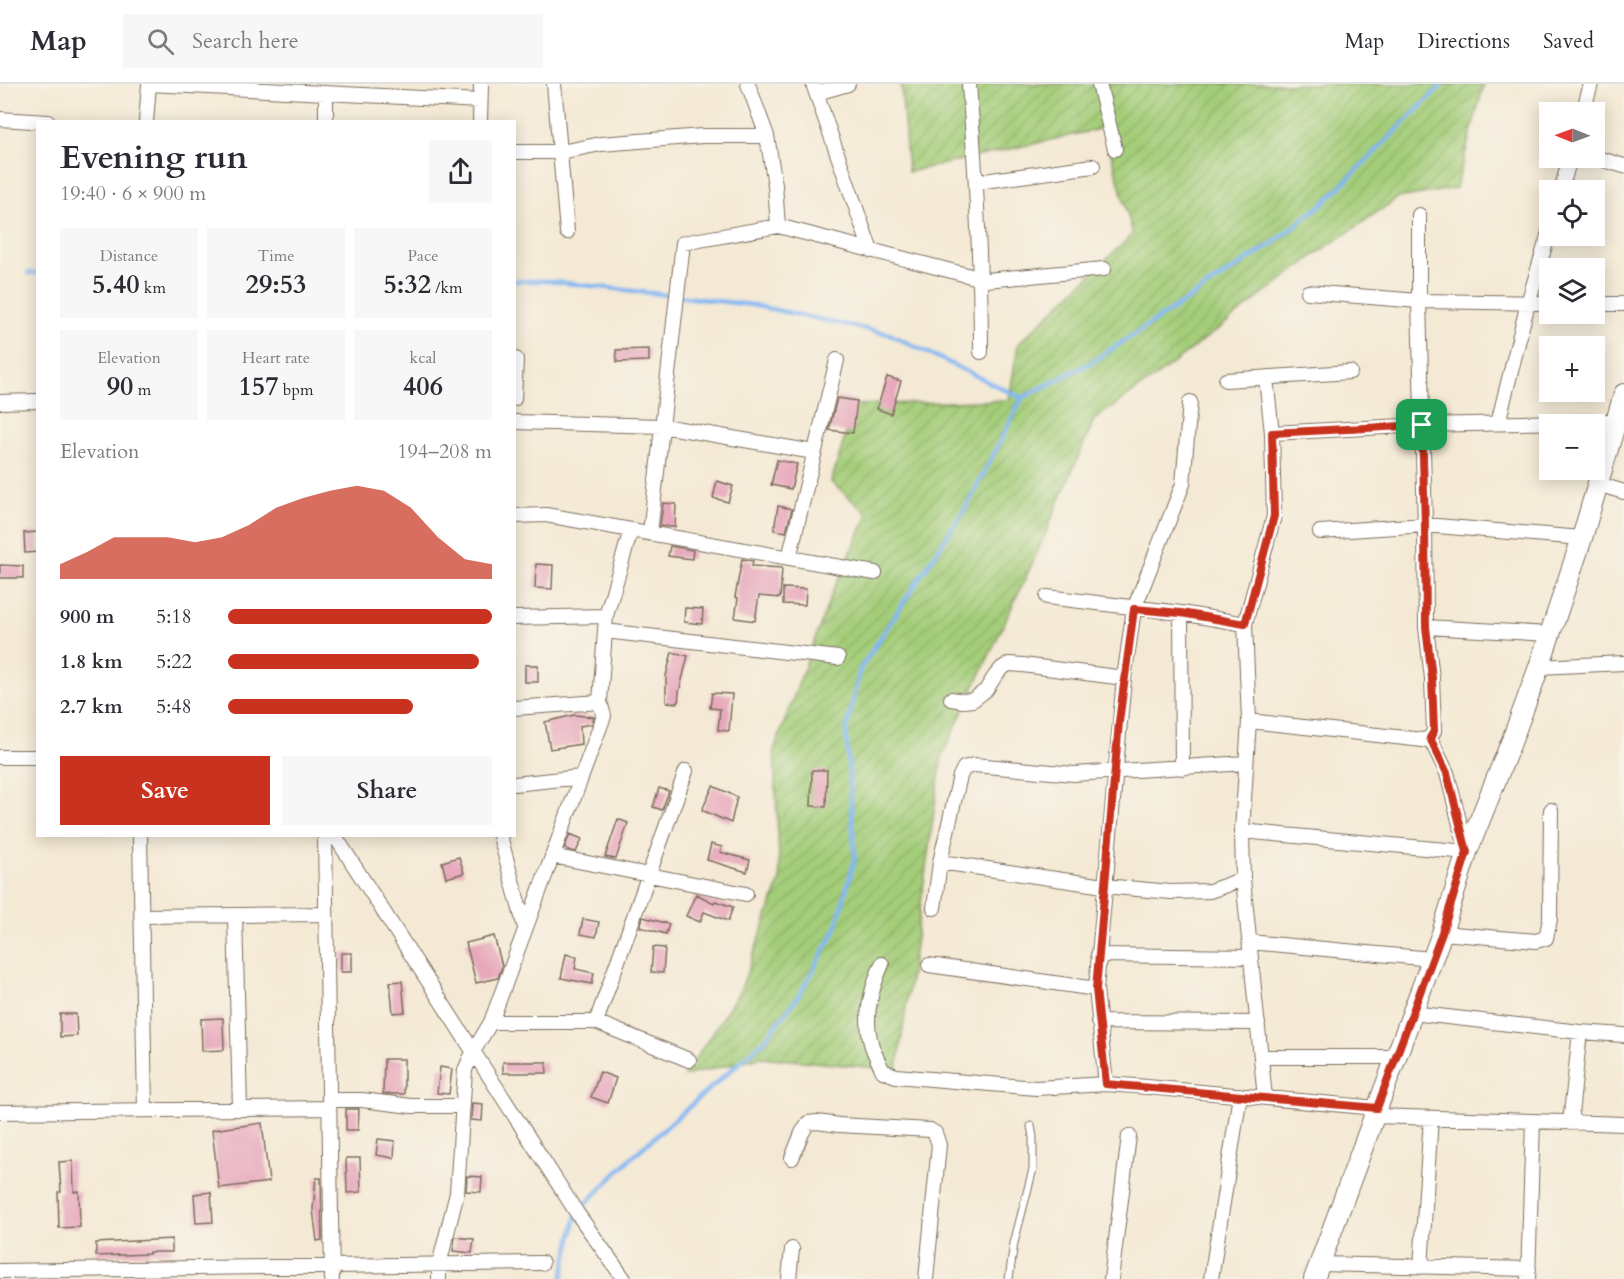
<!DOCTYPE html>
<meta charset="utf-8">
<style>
:root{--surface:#fff;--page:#f7f7f7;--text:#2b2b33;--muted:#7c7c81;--line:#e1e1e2;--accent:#c8321e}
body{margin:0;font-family:Cardo,serif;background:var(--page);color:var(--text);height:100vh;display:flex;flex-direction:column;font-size:22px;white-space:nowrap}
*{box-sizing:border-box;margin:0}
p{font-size:20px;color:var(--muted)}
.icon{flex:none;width:33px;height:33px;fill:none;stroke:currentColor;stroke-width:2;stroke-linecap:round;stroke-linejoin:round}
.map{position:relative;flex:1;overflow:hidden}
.panel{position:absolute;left:36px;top:36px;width:480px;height:717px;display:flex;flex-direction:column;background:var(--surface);border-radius:0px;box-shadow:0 3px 15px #0003}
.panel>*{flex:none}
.needle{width:39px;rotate:271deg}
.controls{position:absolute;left:1539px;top:18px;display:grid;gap:12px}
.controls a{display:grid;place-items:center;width:66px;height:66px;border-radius:0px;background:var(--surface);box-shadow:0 3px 15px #0003;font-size:30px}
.pin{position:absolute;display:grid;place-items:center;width:51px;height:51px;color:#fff;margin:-26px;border-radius:12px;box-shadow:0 3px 9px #0006}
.round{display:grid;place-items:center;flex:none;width:63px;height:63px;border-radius:0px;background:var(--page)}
.head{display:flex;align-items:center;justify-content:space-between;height:102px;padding:0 24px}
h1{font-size:33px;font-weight:700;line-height:45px}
.stats{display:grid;grid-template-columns:repeat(3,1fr);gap:9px;height:102px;padding:6px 24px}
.stats div{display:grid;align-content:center;border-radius:0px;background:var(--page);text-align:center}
.stats b{font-size:26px;font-weight:700}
.stats small{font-size:16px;font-weight:400}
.stats p{font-size:16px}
.chart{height:168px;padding:12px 24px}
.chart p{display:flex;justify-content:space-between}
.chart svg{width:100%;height:108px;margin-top:6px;fill:var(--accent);opacity:.7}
.button{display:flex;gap:12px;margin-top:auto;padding:12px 24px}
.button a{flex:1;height:69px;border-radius:0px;background:var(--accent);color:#fff;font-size:24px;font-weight:700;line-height:69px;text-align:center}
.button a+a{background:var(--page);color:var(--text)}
ul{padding:0 24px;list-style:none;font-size:20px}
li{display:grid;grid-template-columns:96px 72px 1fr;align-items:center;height:45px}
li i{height:15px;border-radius:8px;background:var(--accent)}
header{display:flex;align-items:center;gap:36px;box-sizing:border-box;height:84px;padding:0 30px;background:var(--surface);border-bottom:2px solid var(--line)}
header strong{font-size:28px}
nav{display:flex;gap:33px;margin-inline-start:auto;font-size:21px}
.search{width:420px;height:54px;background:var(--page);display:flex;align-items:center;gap:15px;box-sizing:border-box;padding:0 21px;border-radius:0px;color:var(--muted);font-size:22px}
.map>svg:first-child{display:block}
</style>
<header>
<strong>Map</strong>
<div class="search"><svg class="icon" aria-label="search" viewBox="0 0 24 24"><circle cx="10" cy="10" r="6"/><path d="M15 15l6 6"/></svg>Search here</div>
<nav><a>Map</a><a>Directions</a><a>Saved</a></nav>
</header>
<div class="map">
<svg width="1624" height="1195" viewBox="0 0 1624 1195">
<defs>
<pattern id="garden-furrows" width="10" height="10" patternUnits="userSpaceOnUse" patternTransform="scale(1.5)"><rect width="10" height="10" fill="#a4cd79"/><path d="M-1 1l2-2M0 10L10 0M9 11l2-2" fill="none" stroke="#8eb068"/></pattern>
</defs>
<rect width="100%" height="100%" fill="#f7f3e8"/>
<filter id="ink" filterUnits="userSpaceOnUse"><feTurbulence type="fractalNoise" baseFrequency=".0167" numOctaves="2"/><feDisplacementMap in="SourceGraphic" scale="12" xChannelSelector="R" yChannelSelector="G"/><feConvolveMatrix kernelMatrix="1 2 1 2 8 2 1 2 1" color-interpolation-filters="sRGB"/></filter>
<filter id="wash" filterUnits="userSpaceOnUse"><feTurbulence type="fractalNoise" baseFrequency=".008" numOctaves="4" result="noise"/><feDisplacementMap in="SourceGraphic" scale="24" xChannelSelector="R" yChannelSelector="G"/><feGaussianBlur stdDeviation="1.35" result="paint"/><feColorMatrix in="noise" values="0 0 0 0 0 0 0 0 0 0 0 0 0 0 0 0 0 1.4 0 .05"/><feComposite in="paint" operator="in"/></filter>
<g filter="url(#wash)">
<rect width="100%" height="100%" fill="#f4e9d4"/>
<path fill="url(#garden-furrows)" stroke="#707c4c" stroke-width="1.5" d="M901,0H1484L1456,104L1398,114L1312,173L1158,291L1094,336L1037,469L942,672L897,986L760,973L684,992L741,905L780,797L774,666L832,509L868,430L831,398L855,321L1009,316L1018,260L1133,150L1104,44L908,88Z"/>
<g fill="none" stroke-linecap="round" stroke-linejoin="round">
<path stroke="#84b8f2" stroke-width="4.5" d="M28,189H38
M514,197H549L752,221L889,250L1022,314
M562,1195L577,1129L632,1073L764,957L799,911L835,847L855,774L846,647L860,585L968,420L1022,314L1092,278L1272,160L1327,116L1443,0"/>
</g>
<g id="blocks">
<path fill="#e7a8bb" d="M649,265V277L617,278L616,266Z
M887,293L901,297L891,330L877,325Z
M837,314L857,317L853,349L829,346Z
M777,376L797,380L791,405L771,401Z
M717,397L733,402L728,418L713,414Z
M663,419L676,420L675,443L660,442Z
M778,422L792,425L786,448L774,446Z
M38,448V468L25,469L24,449Z
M670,462L693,466L692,475L668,472Z
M742,475L753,477L752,482L782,484L780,514L759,512L755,537L735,534L738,514L735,513Z
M536,480L553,481L552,505L535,504Z
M0,481L23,482V494H0Z
M783,504L806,505L805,521L783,520Z
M685,524L703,525L702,540L684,538Z
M672,568L688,572L679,608L678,619L666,618V592Z
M525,581H538V598H525Z
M712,609L732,610L729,647L718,646L720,625L710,624Z
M574,631L594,633L592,640L580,642L581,660L550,665L545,638Z
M812,686H827L826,723L811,722Z
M713,702L737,713L731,739L702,726Z
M659,704L669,707L662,726L653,723Z
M618,735L628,739L616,775L605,773Z
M570,750L582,755L576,768L564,765Z
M711,760L722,763L720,768L750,776L747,788L707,776Z
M459,773L464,789L446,794L442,778Z
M696,810L714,819L715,817L733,823L728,837L704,828L700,838L686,832Z
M643,833L669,840L666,850L640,843Z
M583,835L599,838L596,853L580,850Z
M494,852L502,882L498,894L476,899L466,859Z
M653,863L665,864L663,889L651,888Z
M341,869H352V888H341Z
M566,870L577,873L575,885L594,889L592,900L561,894Z
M402,897L405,928L393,929L390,898Z
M60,930H76L77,952L60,953Z
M223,934L224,966L202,967L201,935Z
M384,975H404V1010H383Z
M503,978H546L547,989H503Z
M440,983L452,985L449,1010L437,1009Z
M600,988L616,994L608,1019L591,1013Z
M472,1019L483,1020L482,1037L471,1036Z
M346,1025H359L358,1046H346Z
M262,1039L269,1098L219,1104L212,1046Z
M378,1055L395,1057L394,1074L376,1071Z
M346,1074H360L361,1108L347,1109Z
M73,1077L74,1108L79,1107L80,1143L59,1144L58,1108H61L59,1078Z
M467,1092L482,1093L481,1108L466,1107Z
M316,1094H321L322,1156L317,1157L313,1125Z
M211,1108L213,1138L196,1139L194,1110Z
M455,1153L474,1155L472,1169L453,1167Z
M172,1155V1168H149V1170L96,1172V1159Z"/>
</g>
</g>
<g filter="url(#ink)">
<use href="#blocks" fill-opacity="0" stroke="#7c6d5e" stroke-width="1.5"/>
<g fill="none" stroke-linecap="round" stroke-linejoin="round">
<g stroke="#7c6d5e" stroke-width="9">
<path id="lane" d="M1009,1195L1014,1159L1033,1085V1053L1031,1042"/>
</g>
<g stroke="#7c6d5e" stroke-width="16">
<path id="street" d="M149,0L480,17
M554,0L567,148
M748,0L767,52L775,101L778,142
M813,0L871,167
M969,0C976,90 981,177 981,268
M1099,0L1115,65
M817,9L848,0
M1583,28L1591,0
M0,35L48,38
M146,38L149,0
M326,38V10
M480,38L481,0
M514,68H561L601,60L702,52H767
M1594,73L1624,82
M977,98L1093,82
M1561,106L1570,74
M1308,208L1419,217V131
M1594,220H1624
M1226,296L1350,288
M514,315L516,275
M0,318L38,317
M514,338L663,342L814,368
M1498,339L1528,219L1550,145
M1272,349L1422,341L1616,337
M1598,400L1624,408
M514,432L546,431L875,489
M1320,448L1425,441L1582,454
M650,449L683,159L778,142L986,196L1104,185
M789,474L837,276
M1047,513L1181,529L1245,540
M1181,529L1182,684
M514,534L606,532
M1426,543L1550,550
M605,547L838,574
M1539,583L1624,579
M951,615L963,617L973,616L986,606L995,592L1002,584L1009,580L1023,581L1124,594
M514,624L600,618
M1249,637L1423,656L1430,654L1434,647L1432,594L1426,543L1425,441L1419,217L1550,219
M0,673H38
M514,700L581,693
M1242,747L1467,768L1447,689L1430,654
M140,752L145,1026
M325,752L332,1195
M335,752L577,1129L624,1195
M500,752L525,844
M552,772L746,810
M940,778L960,692L964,684L974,681L1074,690L1246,679
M934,824L940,778L1104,802L1171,808L1210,807L1243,795
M235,831L240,1025
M141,832L326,830
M1442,849L1536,857L1546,854L1550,835L1551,726
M1250,858L1432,875
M1098,871L1251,873
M882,880C872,903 864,930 870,955C872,966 878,977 883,987L896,992L1036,1004L1106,1000L1136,1002L1377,1024
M929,881L1096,905
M1412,929L1580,948L1624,951
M491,938H596L689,976
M596,938L686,687
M1098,938L1258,939
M1261,973H1396
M1106,1000L1096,905L1124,594L1134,525L1183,400L1190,318
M1265,1014L1243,795L1242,747L1249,637L1245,540L1274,432L1272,349L1266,294
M329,1016H362L411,1022H463
M0,1028L329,1024
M1374,1032L1624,1040
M1570,1039L1580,948
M792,1074L802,1049L808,1039L817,1038L839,1041L930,1046L935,1049L939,1061L926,1195
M1320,1180L1529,1185
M1421,1183L1431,1034
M0,1187L542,1179
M439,1195V1181L457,1109L465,986L473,968L491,938L604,632L600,618L606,532L631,446
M789,1195L792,1165
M1111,1195L1129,1052
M1211,1195L1240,1011
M1528,1195L1533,1037"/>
</g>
<g stroke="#7c6d5e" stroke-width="22">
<path id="secondary" d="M1314,1195L1442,849L1467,768L1512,656L1539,583L1582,454L1624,310"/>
</g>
<use href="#lane" stroke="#fff" stroke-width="7"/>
<use href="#street" stroke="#fff" stroke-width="14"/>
<use href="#secondary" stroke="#fff" stroke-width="20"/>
</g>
</g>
<g fill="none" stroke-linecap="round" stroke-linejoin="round" filter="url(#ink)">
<g stroke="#fff" stroke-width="12">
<path id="route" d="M1422,341L1425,441L1426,543L1432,594L1434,647L1430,654L1447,689L1467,768L1442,849L1377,1024L1106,1000L1096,905L1119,638L1134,525L1181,529L1245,540L1274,432L1272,349Z"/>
</g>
<use href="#route" stroke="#c8321e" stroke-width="8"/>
</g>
</svg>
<div class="controls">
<a><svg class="needle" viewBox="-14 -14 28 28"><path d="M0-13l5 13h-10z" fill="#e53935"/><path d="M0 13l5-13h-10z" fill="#7c7c81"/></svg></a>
<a><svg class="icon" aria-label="locate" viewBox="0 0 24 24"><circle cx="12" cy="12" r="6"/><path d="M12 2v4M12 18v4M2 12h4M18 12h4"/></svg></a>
<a><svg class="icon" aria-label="layers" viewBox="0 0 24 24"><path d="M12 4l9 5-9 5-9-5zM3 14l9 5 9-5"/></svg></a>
<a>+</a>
<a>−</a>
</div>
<div class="pin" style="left:1422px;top:341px;background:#1e9e55"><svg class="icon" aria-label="arrive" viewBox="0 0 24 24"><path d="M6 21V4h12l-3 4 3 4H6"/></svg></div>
<section class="panel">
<div class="head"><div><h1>Evening run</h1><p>19:40 · 6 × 900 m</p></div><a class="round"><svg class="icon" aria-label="share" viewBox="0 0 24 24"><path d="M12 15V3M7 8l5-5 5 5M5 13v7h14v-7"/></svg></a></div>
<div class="stats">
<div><p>Distance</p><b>5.40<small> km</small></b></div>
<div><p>Time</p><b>29:53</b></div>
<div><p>Pace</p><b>5:32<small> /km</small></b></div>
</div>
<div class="stats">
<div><p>Elevation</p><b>90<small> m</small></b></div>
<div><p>Heart rate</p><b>157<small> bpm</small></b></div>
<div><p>kcal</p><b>406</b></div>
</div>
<div class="chart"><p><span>Elevation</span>194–208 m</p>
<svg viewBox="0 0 160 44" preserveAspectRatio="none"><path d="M0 44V38L10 33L20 27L30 27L40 27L50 29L60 27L70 22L80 15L90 11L100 8L110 6L120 8L130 15L140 27L150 36L160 38V44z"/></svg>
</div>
<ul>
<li><b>900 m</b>5:18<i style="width:100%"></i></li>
<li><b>1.8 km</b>5:22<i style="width:95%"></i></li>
<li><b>2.7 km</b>5:48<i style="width:70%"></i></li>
</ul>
<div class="button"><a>Save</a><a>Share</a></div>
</section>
</div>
